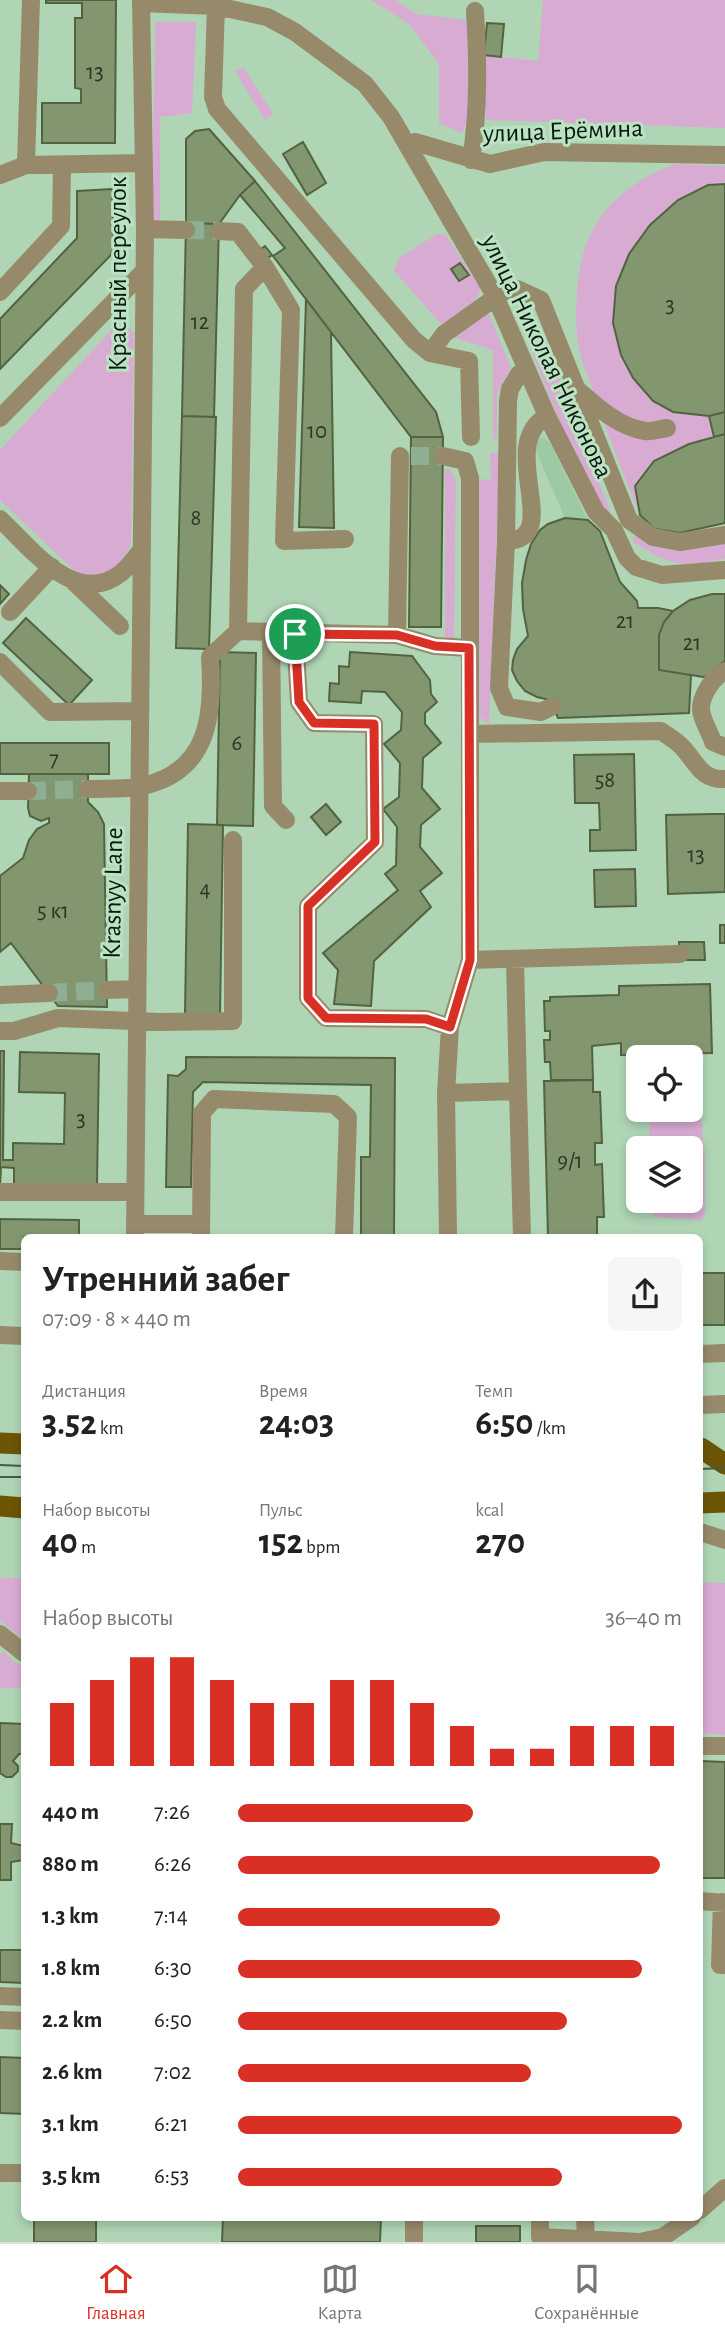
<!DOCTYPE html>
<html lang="ru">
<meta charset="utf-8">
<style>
:root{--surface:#fff;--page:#f6f6f6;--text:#222;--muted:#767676;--line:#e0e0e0;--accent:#d93025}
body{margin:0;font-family:"Alegreya Sans",sans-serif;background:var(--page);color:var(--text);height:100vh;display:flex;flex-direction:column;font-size:26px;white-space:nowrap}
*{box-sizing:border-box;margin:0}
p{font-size:23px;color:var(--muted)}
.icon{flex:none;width:38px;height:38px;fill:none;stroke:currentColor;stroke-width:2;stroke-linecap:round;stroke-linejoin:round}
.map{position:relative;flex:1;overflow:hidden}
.sheet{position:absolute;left:21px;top:1234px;width:682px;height:987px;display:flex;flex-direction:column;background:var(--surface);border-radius:10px;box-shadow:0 4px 10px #0003}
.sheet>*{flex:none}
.tools{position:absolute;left:626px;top:1045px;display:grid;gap:14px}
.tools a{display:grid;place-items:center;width:77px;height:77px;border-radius:10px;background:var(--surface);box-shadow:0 4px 10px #0003;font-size:35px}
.pin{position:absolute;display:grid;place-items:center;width:60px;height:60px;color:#fff;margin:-30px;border:4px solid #fff;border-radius:50%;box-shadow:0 2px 7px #0007}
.round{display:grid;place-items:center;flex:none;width:74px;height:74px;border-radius:10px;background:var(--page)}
.overview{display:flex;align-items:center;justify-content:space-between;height:119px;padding:0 21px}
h1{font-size:38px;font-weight:700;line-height:52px}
.metrics{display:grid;grid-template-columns:repeat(3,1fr);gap:10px;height:119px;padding:7px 21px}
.metrics div{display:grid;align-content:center}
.metrics b{font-size:35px;font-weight:700}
.metrics small{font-size:19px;font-weight:400}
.metrics p{font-size:19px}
.chart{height:196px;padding:14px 21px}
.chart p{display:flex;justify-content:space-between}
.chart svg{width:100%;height:126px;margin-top:7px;stroke:var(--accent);stroke-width:6}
ul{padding:0 21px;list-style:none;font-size:23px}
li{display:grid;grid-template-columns:112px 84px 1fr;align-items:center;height:52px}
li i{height:18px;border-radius:9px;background:var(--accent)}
.tab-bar{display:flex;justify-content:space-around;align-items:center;height:98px;border-top:2px solid var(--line);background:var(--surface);font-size:19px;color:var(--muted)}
.tab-bar a{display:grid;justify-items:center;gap:4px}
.tab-bar .active{color:var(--accent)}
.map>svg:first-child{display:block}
</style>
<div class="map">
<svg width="725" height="2242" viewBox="0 0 725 2242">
<rect width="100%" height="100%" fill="#afd5b5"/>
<path fill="#9dc9a5" d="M543,437L550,443L588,520L565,518L535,449L539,438Z"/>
<path fill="#d8abd3" d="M371,0H396L416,14L467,20L469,117L462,133L439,123V64L409,24Z
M543,0H725V128L486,120L484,55L538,61Z
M155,22H196L192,113L160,117V224H152Z
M244,68L273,114L265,120L235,71Z
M675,164L725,166V523L640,515C623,472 605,429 591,385C587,373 581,361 579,349C575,330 576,310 577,290C582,224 614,188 675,164Z
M437,234L446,235L481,289L473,306L443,326L394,271L399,258Z
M488,312L511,368L497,394V439H493V350L450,336Z
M528,318L536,321L540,328L615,524C572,463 547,390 520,321Z
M116,325H125L134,333L131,544L123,560L111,572L96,578L78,574L0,500V450Z
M490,453H500L489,724L479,717L477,479L491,480Z
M445,469H450L456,481L454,643H445Z
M638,531C677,555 682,551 725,542V559C679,567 672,567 632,541Z
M691,1104H700L705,1162V1212L701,1220L654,1217L651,1201L691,1200V1148H652L649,1137L651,1110H691Z
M0,1578H24V1641L0,1620Z
M700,1582L725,1583V1735L700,1733Z
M4,1651L14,1662L24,1666V1688H0V1655Z"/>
<path fill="#829670" stroke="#52643f" stroke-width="2" d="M46,0H116L115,143H42V103H81V89L75,88V18H82V3H46Z
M487,23L504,24L501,57L484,55Z
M209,129L255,181L240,195L219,224L186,223V139L195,131Z
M303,142L326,183L307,195L283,154Z
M255,181L436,412L443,437H411L273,256L285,248L240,195Z
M725,184V412L709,416L673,412L653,401L633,378L621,355L613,323L616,286L629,254L650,225L678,200L708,185Z
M112,189L114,247L110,256L0,369V319L77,238V191Z
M186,223L219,224L214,417L182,416Z
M265,246L272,255L262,262L255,253Z
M460,263L469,275L459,281L451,269Z
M306,299L331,332L334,528L299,527Z
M725,412V434L714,437L709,416Z
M182,416L216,417L209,649L176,648Z
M725,434V523L680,533L655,529L640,515L635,486L654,461L689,444Z
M411,437H443L441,627H409Z
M565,518L588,520L600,531L620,582L637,601L638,608H658L673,611L690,600L712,594H725V661L714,669L709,678L691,675L689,713L558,718L550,700L537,697L525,691L517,681L512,670L513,660L517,649L528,636L523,609L522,583L526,560L531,544L540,530L548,524Z
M0,585L9,594L0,604Z
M712,594H725V661L714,669L709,678L659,670V635L664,622L673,611L690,600Z
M26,618L92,680L69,705L3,643Z
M220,652L256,653L253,826L217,825Z
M350,652L412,656L430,680L431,694L437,702L425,713V724L441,743L423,758L422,788L440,809L421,825L420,847L442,873L420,891L431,907L374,961L371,1006L334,1004L338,970L323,953L398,890L385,874L396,865L397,827L383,809L399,797L400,763L384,744L401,730L402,712L385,692L362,691L361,703L329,701L330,683L339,684V666L349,667Z
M0,743H109V774H0Z
M634,754L636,850L590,851V830H600L599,803H575L574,755Z
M29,774H88V802L98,812L104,824L107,1007L58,1006L11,943L0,952V876L23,858L29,840L37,829L49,823V818L41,821L30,816L28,808Z
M326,804L341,822L326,835L311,817Z
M713,814H725V892L668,894L666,815Z
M188,824L223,825L220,1014H185Z
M635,869L636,906L595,907L594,870Z
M720,925H725V943H720Z
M679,942H704L705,960H680Z
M710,984L712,1053L621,1055V1043L592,1046L593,1080H551L550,1062H545L544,1040H550V1031H545L544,1001H550V997L619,995V986Z
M0,1051H4L3,1160H13V1143L64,1144L65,1093L19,1092L20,1052L99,1054L97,1185L14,1184V1168L1,1167L0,1186Z
M186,1057L395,1058L394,1237H361V1157H370L371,1085L203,1082L193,1092L191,1187H166L168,1075L178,1076L186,1069Z
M593,1080V1092H600L602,1143H595V1165L602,1164L604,1217H597V1237H548L544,1081Z
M0,1219L79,1220V1237H24V1249H0Z
M700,1273H725V1325H700Z
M0,1723L24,1724V1754H19L13,1761L18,1766V1771L12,1777H6L0,1773Z
M700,1761L725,1762V1878H700Z
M0,1824H12L11,1843L24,1846V1860L11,1862V1880H0Z
M0,1950H24V1983L0,1982Z
M0,2057L24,2058V2114L0,2113Z
M34,2217H96V2242H34Z
M223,2217H381L380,2242H222Z
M476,2226H520V2242H476Z"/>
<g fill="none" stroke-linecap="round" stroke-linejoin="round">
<path stroke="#8eaf94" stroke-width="18" stroke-dasharray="18 9" stroke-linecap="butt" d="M186,230L219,231
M411,456H443
M28,791L88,789
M49,993L107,990"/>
<path stroke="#968a6a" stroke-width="18" d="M141,3L216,6L267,17L295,32L365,84L391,117L495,296L547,416L596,512L614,530L627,558L636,567L662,575L725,570
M216,6L213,97L217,109L414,340L430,353L469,361L471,437
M408,146L415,142L490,164L544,152L725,155
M471,160C479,110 478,61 475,11
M26,165L31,0
M0,175L26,165L144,163
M145,229L186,230
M219,231L238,232L265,267L291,310L284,541L345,539
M0,292L61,226L62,165
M430,353L444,334L507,289H517L541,300L629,520L653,537L680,542L725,535
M527,372L519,374L510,389L508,401L506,541L499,688L507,707L541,712L553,706
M579,391C597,407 619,427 645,431C651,432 660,429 667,428
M0,418L144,271
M443,456L465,461L470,478V960L450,1027L446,1093L448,1237
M0,519C30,547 76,609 121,573C129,567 136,557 142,549
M506,541C566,540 495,445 547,416
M74,582L120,626
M10,612L52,567
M238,631L244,289L265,267
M271,632L273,806L286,820
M295,634L299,702L314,723L374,724L375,842L308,906V998L326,1018L426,1019L450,1027
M397,635L400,456
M0,662L50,712L140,711
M725,671C713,677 701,695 701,709C701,719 710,732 713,742L725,747
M470,734L661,731C668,736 677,741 683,748C697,763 701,780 725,779
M88,789C105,788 125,790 142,786C209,772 214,715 210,657L238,631L397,635L435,646L469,648
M0,791H28
M515,959L518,1091
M470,960L680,954
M107,990L137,989
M0,995L49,993
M0,1031H14L58,1018L159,1022L233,1021V840
M446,1093L518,1091L522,1237
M0,1192H135
M135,1224H201
M135,1237L145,229L141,0
M201,1237L202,1113L214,1099L334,1104L348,1117L344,1237
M0,1261L24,1262
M0,1335L24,1336
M700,1354L725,1353
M700,1405L725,1404
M700,1532L725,1540
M0,1634L24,1653
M700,1746H725
M700,1901L725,1903
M722,1902L720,1965H725
M0,1996L24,1997
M0,2020L24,2021
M0,2173H24
M700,2210L725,2188
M540,2217V2237L640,2242L663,2237L692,2217
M585,2217L586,2238
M414,2242V2217"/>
<path stroke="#6b5505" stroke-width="21" d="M0,1443L24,1444
M701,1448L725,1464
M700,1503L725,1502
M0,1506L24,1508"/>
<path stroke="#455c49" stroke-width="2" d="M0,1465L24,1466
M700,1469L725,1468
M0,1477H24"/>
</g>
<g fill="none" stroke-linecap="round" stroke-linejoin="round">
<g stroke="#fff" stroke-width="14">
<path id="route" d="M295,634L397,635L435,646L469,648L470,960L450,1027L426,1019L326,1018L308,998V906L375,842L374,724L314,723L299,702Z"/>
</g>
<use href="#route" stroke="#d93025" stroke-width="9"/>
</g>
<g text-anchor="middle" stroke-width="6" stroke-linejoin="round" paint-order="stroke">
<g font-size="23" fill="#283826">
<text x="95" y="79">13</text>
<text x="670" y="312">3</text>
<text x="200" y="329">12</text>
<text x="317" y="438">10</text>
<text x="196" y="525">8</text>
<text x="625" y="628">21</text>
<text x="692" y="650">21</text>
<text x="237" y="750">6</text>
<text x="54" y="766">7</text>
<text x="605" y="787">58</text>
<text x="696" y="862">13</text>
<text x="205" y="896">4</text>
<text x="53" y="918">5 к1</text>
<text x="81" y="1126">3</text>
<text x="570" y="1168">9/1</text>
</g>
<g font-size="26" fill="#0a190e" stroke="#bbe2c2">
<text transform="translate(563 130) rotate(-2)" y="9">улица Ерёмина</text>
<text transform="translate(117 274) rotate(-90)" y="9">Красный переулок</text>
<text transform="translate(548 356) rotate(64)" y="9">улица Николая Никонова</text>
<text transform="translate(112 893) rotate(-89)" y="9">Krasnyy Lane</text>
</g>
</g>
</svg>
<div class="tools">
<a><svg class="icon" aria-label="locate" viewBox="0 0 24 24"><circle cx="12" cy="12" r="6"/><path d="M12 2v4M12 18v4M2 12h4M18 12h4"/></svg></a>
<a><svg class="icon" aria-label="layers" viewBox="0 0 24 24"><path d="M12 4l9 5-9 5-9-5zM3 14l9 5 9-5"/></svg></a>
</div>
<div class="pin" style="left:295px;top:634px;background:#1e9e55"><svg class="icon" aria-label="arrive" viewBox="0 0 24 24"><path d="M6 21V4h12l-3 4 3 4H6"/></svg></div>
<section class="sheet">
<div class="overview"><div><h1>Утренний забег</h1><p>07:09 · 8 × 440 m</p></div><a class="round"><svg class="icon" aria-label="share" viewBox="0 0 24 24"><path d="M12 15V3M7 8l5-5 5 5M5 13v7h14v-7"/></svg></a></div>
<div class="metrics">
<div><p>Дистанция</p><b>3.52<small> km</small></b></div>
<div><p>Время</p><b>24:03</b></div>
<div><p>Темп</p><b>6:50<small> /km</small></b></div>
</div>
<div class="metrics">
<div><p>Набор высоты</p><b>40<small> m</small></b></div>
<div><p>Пульс</p><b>152<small> bpm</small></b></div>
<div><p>kcal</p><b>270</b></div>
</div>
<div class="chart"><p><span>Набор высоты</span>36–40 m</p>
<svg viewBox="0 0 160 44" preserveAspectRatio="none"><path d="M5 44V22M15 44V14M25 44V6M35 44V6M45 44V14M55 44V22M65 44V22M75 44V14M85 44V14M95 44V22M105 44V30M115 44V38M125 44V38M135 44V30M145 44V30M155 44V30"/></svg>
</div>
<ul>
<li><b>440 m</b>7:26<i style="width:53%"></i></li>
<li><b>880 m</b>6:26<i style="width:95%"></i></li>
<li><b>1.3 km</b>7:14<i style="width:59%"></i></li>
<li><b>1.8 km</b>6:30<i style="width:91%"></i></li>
<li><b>2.2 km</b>6:50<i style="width:74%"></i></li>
<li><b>2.6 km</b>7:02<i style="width:66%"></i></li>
<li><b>3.1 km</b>6:21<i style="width:100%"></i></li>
<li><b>3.5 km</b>6:53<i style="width:73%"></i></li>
</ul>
</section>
</div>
<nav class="tab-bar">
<a class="active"><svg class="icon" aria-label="home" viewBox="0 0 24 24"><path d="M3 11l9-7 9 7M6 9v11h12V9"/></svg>Главная</a>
<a><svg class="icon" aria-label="map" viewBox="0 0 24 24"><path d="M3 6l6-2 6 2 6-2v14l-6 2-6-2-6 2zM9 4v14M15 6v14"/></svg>Карта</a>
<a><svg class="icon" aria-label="saved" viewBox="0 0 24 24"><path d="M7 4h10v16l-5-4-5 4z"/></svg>Сохранённые</a>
</nav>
